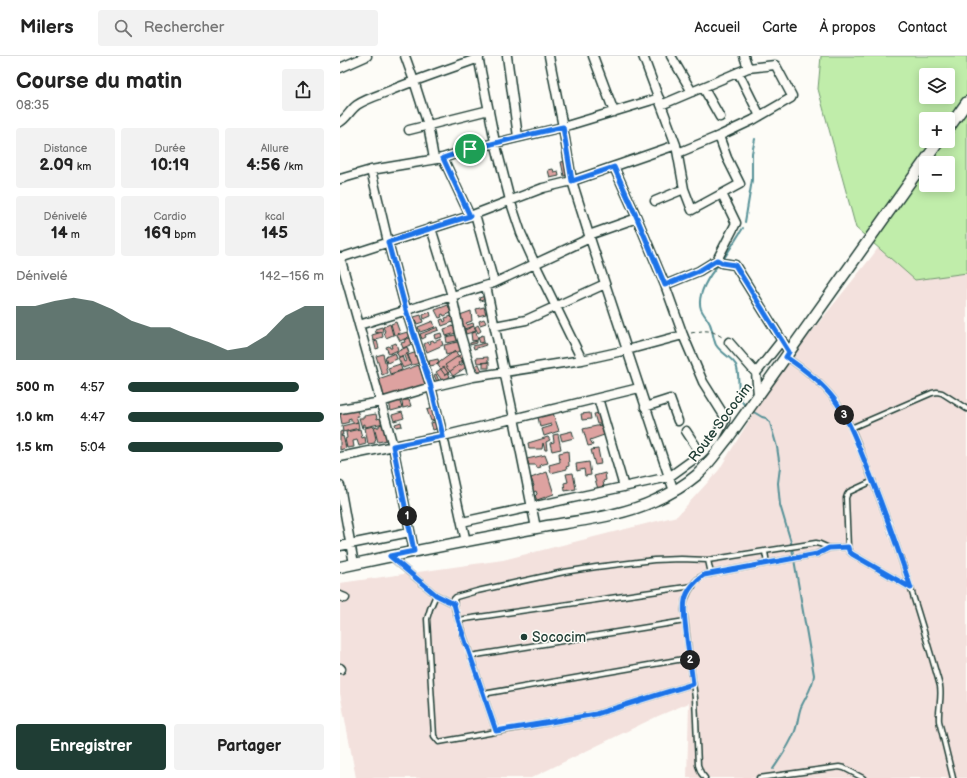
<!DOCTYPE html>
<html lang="fr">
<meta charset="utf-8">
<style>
:root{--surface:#fff;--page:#f2f2f2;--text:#222;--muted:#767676;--line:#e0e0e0;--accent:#1f3d34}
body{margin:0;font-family:"Balsamiq Sans",sans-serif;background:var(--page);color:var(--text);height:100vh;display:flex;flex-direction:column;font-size:15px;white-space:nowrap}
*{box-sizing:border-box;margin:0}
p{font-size:13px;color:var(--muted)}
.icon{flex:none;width:22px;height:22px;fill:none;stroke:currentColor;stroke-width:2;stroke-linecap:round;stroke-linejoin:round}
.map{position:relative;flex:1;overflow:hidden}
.panel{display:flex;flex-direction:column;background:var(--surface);width:340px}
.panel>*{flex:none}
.fabs{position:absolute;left:579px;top:12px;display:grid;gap:8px}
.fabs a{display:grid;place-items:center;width:36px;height:36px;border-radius:4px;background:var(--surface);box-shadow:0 2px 10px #0003;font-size:20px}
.pin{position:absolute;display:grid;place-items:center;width:34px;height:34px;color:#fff;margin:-17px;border:2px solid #fff;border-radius:50%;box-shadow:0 1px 4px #0007}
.km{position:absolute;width:20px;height:20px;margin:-10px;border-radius:50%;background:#222;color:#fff;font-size:11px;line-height:20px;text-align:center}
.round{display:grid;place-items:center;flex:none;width:42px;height:42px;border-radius:4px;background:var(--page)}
.overview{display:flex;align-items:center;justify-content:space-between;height:68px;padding:0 16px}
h1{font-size:22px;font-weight:700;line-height:30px}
.metrics{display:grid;grid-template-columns:repeat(3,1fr);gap:6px;height:68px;padding:4px 16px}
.metrics div{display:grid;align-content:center;border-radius:4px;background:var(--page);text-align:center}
.metrics b{font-size:17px;font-weight:700}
.metrics small{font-size:11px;font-weight:400}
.metrics p{font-size:11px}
.chart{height:112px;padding:8px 16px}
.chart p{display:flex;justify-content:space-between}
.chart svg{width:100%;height:72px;margin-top:4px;fill:var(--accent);opacity:.7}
.primary-button{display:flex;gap:8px;margin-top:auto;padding:8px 16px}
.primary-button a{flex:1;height:46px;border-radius:4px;background:var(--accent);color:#fff;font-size:16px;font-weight:700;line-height:46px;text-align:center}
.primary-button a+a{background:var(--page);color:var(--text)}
ul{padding:0 16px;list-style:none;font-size:13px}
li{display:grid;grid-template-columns:64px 48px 1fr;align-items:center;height:30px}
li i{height:10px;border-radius:5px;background:var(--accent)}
header{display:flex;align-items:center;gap:24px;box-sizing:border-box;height:56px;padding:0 20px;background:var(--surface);border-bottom:1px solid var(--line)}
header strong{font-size:19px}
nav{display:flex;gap:22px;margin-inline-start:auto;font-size:14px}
.search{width:280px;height:36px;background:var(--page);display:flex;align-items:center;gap:10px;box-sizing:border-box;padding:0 14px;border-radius:4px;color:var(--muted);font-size:15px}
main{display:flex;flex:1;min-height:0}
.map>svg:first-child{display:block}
</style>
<header>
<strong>Milers</strong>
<div class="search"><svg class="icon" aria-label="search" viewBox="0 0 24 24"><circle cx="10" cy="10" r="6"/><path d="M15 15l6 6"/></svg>Rechercher</div>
<nav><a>Accueil</a><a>Carte</a><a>À propos</a><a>Contact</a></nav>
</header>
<main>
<section class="panel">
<div class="overview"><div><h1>Course du matin</h1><p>08:35</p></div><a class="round"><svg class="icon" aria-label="share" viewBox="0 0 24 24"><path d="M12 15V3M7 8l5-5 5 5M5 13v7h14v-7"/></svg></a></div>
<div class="metrics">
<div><p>Distance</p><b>2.09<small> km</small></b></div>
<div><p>Durée</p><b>10:19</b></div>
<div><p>Allure</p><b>4:56<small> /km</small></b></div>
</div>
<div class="metrics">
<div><p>Dénivelé</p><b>14<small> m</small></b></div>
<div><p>Cardio</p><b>169<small> bpm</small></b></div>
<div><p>kcal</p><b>145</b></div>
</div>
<div class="chart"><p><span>Dénivelé</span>142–156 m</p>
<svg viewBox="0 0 160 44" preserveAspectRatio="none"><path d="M0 44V11L10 11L20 8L30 6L40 8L50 13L60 20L70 24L80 24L90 29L100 33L110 38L120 36L130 29L140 17L150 11L160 11V44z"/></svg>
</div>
<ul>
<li><b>500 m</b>4:57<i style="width:87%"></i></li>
<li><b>1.0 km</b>4:47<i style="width:100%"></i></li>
<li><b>1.5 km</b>5:04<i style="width:79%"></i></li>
</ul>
<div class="primary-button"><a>Enregistrer</a><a>Partager</a></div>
</section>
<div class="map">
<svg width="627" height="722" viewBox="0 0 627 722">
<rect width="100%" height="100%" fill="#fdfcf7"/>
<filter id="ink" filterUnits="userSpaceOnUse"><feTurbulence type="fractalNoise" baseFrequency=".025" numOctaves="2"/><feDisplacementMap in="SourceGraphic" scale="8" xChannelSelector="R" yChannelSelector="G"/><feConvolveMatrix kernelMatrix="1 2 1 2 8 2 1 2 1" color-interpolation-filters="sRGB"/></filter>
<g filter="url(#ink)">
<path fill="#f3e1dd" d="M627,61V722H347L349,647L318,660L191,722H16L0,637V527L163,504L337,460L379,414L437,319L533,199L586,122V129H608V107Z"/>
<path fill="#c0edaa" stroke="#70956f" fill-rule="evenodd" d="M481,0H627V217L575,224L516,172L478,33ZM586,19H608V41H586ZM586,63H608V85H586ZM586,107H608V129H586Z"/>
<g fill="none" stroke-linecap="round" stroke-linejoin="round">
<path stroke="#569197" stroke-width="2" d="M405,166L412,124V97L415,83
M383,204L403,172
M379,208C370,218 356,239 361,253C363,258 368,263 370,268C373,275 373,283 376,289C381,297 391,301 396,309C400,318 397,330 400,340C400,343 403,347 405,350
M412,355L422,361L426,362L430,367L437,391L440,411L438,427L440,449L451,486L474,619C473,631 466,640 461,651C458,659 458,667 455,675C450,689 441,701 433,713"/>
</g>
<path fill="#dda2a0" stroke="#1f3d34" d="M227,105L229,119L224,120L221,106Z
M213,113L214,116L218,115L219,120L210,122L208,114Z
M145,240L146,243L140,245L139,242Z
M108,249L111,257L104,260L103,258L101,259L102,261L99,262L95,254Z
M144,251L146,258L138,260L136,253Z
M131,255L132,265L126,267L127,269L133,267L134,270L124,273L120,259Z
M90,256L91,260L84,263L83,259Z
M81,259L83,266L77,268L74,261Z
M112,260L113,266L102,270L100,264L103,263L104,266L106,265L105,262Z
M144,263L146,267L140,269L139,265Z
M93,265L95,271L80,276L78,271Z
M56,266L60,277L54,279L51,268Z
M50,268L53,279L46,282L44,276L45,275L43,271Z
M138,269L141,275L138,277L135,271Z
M114,270L116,277L106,280L104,273Z
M134,270L136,275L126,278L125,274Z
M42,271L43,275L36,277L35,273Z
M98,271L99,274L85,279L86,281L82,283L80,278Z
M71,275L73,279L60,285L57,279Z
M42,276L43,281L36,283L37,284L33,285L32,279Z
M136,276L138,284L132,285L131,277Z
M101,277L102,281L95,283L94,279Z
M120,278L121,284L107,287L106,281Z
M143,279L144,286L140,287L138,281Z
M72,281L75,287L63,292L61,287L65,286L64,284Z
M101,283L103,289L87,296L84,288L88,286L89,288L91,287L90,285L93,284L94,286Z
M37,285L39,292L36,293L34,286Z
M122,285L124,294L106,299L104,289Z
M137,285V287L130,289V287Z
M56,287L58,294L49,298L46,291L49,290L50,292H52L51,289Z
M145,287L146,289L134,293L133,290Z
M67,291L69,297L59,301L56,296Z
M115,295L123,306L105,319L97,308Z
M77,296L80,307L72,309L68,299Z
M55,297L57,303L47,307L45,301Z
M123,297L127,302L118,307L120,310L128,304L131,308L113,320L105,309Z
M43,298L45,306H46L47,311L46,312L47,317L42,319L36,300Z
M67,298L71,309L63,312L58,302L62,300L64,306L66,305L64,300Z
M148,301V306L137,307L136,302Z
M98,303L99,308L90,310L89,305Z
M149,306V312H143V307Z
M60,308L62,314L50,318L48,312Z
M139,308L144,319L140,320L136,309Z
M79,309L86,329L45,343L38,323Z
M104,311L110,320L103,326L96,316Z
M96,318L99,325L97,326L94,319Z
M64,341L65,344H69L71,350L63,352L61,342Z
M59,343L62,352L51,355L49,346Z
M93,352L97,364L91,365L87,354Z
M17,354L19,360H16L18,366L13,367V365H11V362L8,363L9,366L2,368L0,358Z
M62,356L64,362L54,365L52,359Z
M213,357L219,375L204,380L202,373L212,370L211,368L200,371L198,361Z
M250,357L251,363L242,364L241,358Z
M260,357L263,368H257L254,358Z
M36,358L37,363L43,361L44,367L25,371V368L22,369L23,372H22L19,362H24V360Z
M98,365L99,372L93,374L91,367Z
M18,366L19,372L3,376L2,370Z
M61,366L62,370L56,371L55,368Z
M43,368L47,384L38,386L34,371L37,370V371H39V369Z
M261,369L264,379L250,384L253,389L248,390L243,373Z
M33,370L36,383L35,384V387L28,388L25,372Z
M20,373L22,382L25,381L26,388L19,390L17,384L13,385L14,391L7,392L5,383L7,382L6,376Z
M2,375L3,379H1L2,381L3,380L6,392L0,394V376Z
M232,375L234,382L222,385L220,378Z
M218,378L221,393L212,395L210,387L214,386L213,379Z
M208,381L210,384L206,386L207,394H205L203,387L202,393H189L188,387Z
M258,393L261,408L255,409L251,394Z
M228,395L229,410L226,411L227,413L211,417L209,409L220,406L219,397Z
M205,399L208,407L200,409L201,411L197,412L196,409H189L187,403Z
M249,406L251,419L245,420L244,413L237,415L236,408Z
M207,416L214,438L197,444L195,440L197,438L196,435L192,437L191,432L194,430L191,422Z
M233,417L236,433L225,435L224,427L228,426L226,418Z
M265,417L266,424L263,425L264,431L258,433L254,420Z"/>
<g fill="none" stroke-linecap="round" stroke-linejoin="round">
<g stroke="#1f3d34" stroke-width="7">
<path id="service" d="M446,301C464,313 481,326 494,343C510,364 519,390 528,414C557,484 579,557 600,630C602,642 598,653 599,665L613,722
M511,372L592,337L597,336L602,337L627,353
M533,425L509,436L507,439L506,442L508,491L509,495L512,498L571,532
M425,496L427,507
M52,502L96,539L114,548
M368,504L371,518
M96,539L90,553L87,563L94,680L99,686L256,658L353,628
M118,564L353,530
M130,600L345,565
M143,638L349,602
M156,675L115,554L114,543L116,541L137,535L224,516L256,511L314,504L341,503L368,504L476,487L480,488L489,492
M365,722L361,717L358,709L355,642L348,589L344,554L345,544L349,535L355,526L359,522L364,519L477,498L489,492L508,491
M419,722L499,711L504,712L523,722"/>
</g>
<g stroke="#1f3d34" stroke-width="11">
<path id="minor" d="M65,0L74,25L88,69L94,103
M138,0L155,86L170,144L181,177L195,208L242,304
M167,0L178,81
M209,0L223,71L232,125L249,179L329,421L334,435
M253,0L274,56
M303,0L336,89L344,133L352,154L400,128L387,102L379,80
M331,0L352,36
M404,0L408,12
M0,12L27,0
M398,16L420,60
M363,31L380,61
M321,49L408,12L435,9L436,10L452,40L451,42L413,64L379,80L338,97
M0,66C7,62 10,54 17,49C26,43 39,39 49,35C78,23 109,13 139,2
M69,74L149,54
M103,102L130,160
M31,114L48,186L66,254L91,331L103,380L126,486
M0,123L31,114L103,102L130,93L223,71L319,42
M315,145L344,133
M135,158L154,227
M91,172L112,240L120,277L133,321
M249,179L297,162
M0,201L53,390L74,495
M0,202L130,160L203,132L232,125L336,89
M377,204L382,207L395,209L449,296
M325,229L359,215L377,204L396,167L382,138
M146,230L174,362L196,472
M19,269L154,227L250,182
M155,270L186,264L265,228
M389,286L416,317L418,339
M416,317L442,284
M258,342L284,431
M305,351L330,343L338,365
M0,353L41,346L91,331L133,321L242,304L287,294L343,279
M346,375L361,398
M0,401L103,380L299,332
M0,430L14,508
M122,466L329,421L361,398L374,385L385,364V361L363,326L343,279L325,229L297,162L274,111
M0,490L70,476
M0,540L5,542
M0,612L1,613"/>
</g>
<g stroke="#1f3d34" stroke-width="13">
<path id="tertiary" d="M608,73L627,46
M0,511C65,497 130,484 196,472C234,465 281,461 316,444C330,438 345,429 357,419C369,408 378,394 388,382L599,85"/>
</g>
<path stroke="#1f3d34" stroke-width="1" stroke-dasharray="4 3" stroke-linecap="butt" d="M351,277C365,274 370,273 382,281"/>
<use href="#service" stroke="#fdfcf7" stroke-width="4"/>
<use href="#minor" stroke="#fdfcf7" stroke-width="8"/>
<use href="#tertiary" stroke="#fdfcf7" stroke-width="10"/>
</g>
</g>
<g fill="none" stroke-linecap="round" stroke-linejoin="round" filter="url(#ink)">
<g stroke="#fff" stroke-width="8">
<path id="route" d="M223,71L232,125L274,111L297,162L325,229L359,215L377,204L382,207L395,209L449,296L446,301C464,313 481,326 494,343C508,362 516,384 525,406C542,447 557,490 571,532L512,498L509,495L508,491L489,492L477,498L364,519C356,524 347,534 345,544C343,554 345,565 346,575C348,593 351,610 353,628L256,658L205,667L156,675L118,564L114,548L96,539L50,500L74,495L53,390L103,380L91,331L66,254L48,186L130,160L103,102C142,89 183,80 223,71Z"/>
</g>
<use href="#route" stroke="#1a73e8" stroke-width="5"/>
</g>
<circle fill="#1f3d34" stroke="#fdfcf7" stroke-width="1.5" cx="184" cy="581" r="4"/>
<g text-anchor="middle" stroke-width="3" stroke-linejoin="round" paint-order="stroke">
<g font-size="14" fill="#1f3d34" stroke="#fdfcf7">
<text transform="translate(380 366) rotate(-53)" y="5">Route Sococim</text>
</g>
<g font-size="14" fill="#1f3d34" stroke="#fdfcf7" text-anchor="start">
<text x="192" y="586">Sococim</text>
</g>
</g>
</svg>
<div class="fabs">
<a><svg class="icon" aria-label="layers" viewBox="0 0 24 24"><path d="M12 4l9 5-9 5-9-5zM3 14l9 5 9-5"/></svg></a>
<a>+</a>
<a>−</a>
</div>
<div class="pin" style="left:130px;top:93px;background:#1e9e55"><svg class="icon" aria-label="arrive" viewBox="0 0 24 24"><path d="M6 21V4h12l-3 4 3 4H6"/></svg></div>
<b class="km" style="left:67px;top:460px">1</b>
<b class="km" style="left:350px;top:604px">2</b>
<b class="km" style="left:504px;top:359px">3</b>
</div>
</main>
